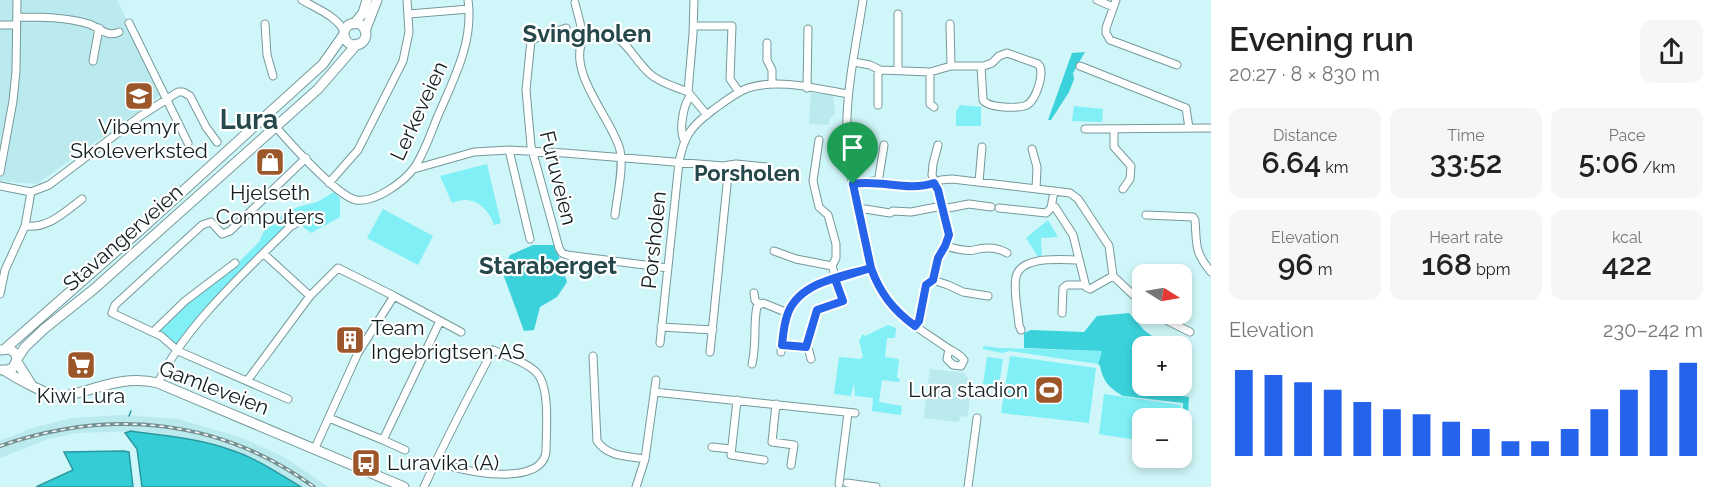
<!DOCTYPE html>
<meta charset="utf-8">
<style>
:root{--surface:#fff;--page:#f6f6f6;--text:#222;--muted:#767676;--accent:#2563eb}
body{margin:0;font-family:Raleway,sans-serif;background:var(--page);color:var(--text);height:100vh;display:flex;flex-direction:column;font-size:22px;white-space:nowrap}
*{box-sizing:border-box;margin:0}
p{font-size:20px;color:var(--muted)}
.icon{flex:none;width:33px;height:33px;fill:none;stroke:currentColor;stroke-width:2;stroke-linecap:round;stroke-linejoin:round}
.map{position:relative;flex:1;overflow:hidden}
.panel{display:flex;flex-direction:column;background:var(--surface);width:510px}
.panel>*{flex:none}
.needle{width:39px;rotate:101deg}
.buttons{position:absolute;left:1132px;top:264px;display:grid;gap:12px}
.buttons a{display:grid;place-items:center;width:60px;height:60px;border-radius:12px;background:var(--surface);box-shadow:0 3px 9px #0003;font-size:30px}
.pin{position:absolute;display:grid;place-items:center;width:51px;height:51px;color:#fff;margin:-62px -26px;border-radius:50% 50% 50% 0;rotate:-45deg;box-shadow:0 0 6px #0007}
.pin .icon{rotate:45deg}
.round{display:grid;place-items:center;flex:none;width:63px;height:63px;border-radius:12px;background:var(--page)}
.headline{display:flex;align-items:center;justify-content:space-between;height:102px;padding:0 18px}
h1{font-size:33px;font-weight:600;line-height:45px}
.figures{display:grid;grid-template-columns:repeat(3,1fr);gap:9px;height:102px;padding:6px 18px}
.figures div{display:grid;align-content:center;border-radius:12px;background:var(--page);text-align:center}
.figures b{font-size:30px;font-weight:600}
.figures small{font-size:16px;font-weight:400}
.figures p{font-size:16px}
.chart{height:168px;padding:12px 18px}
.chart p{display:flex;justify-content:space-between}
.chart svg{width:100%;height:108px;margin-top:6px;stroke:var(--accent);stroke-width:6}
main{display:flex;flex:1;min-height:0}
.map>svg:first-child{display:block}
</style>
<main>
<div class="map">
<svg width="1211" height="487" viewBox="0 0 1211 487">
<rect width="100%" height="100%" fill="#cff6f8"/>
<path fill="#baeaed" d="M0,0H117L162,94L37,184L0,181Z
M811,92L832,95L833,97L835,113L829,120V125L809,124Z
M930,369L964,373L971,382L968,416L960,417V420L956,422L924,418Z
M123,415L178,419L240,437L286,458L328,487H298L231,451L194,440L141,431L76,433L48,439L0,458V440L24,432L25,430L71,418Z"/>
<path fill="#80eff6" d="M960,105L981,107V126H956V112Z
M1074,106L1103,109L1102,122L1072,121Z
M487,164L501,223L494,225C488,206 471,194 452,203L440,176Z
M334,192L340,198V217L311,233L293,219L177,346L159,331L179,308L238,263L259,242L264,231L284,214L298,207L317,202Z
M383,209L433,236L418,265L367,238Z
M1048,220L1058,237L1041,238L1042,259L1040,260L1026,238Z
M888,325L896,328L895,338H887L885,357L899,359L897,378L900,379L899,382L882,380L879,402L902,406L901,415L872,411L873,398L855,396L854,382L851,396L834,394L839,357L861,359L863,356L859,341L863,334L865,336Z
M983,346L999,348L1102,351L1098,364L1010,351L1002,353L983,349Z
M1010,356L1096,368L1089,423L1001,413Z
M987,357L1003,359L999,386L983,384Z
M1104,394L1181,405L1180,418H1143V441L1099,434Z"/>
<path fill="#3bd2db" d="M1085,52L1073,73L1074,79L1069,92L1051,120H1048L1072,53Z
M533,245H555L567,282L557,297L540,307L534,330L524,331L502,271L510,255Z
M1129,313L1144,330L1165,346H1143V386H1173L1168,394L1189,397L1186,443L1184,445L1182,446L1183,403L1123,396C1109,388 1103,381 1100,366L1098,364L1102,351L1024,348V333L1031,330L1084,332L1097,316Z"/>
<path fill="#34cdd6" stroke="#29989f" stroke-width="1.5" d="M131,431C164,436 199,438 231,450C256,458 278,473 301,487H142L137,449L125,433Z
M123,451L129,452L133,487H36L73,470L64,452Z"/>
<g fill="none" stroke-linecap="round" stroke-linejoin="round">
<path stroke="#29989f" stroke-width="1.5" d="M129,416L131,411"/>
<g stroke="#75999b" stroke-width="9">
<path id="minor" d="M302,0C315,8 339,17 344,32
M694,0L693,34L688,92L707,115
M863,0C856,46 845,93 847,140C848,171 857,200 863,230C868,255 872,282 889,302C904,321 926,333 946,347C953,352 959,353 964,360L961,366L953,365L947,359L949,349
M1097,0L1113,7
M1116,0L1106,28V33L1110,40L1177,65
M575,3L584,38
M409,14L469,9
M17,17C41,17 66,17 89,24C100,28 108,38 119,32
M129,23L188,143
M265,24L267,55L273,76
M950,24L951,66
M0,25H16
M694,26H732L730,79L739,92
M566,28L531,40L526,90L531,146L559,248L562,253L567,255L668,268
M767,43V60L772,70V83
M93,61L99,28
M854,62L870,65L880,70L930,72L951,66H984L992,63L999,56L1007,53L1038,64C1046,71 1036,100 1027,105C1018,109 988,108 983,100L981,66
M1080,66L1186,108L1189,128
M898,70V14
M930,72V104L934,107
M807,88L808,29
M878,105V75L880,70
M275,126C289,142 337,196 356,200C374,203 403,183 414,168C424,154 430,135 437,118C453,80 474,43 468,0
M1085,129L1211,128
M1114,130V147L1131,166L1130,179L1123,189
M684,140C679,129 683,106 690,96
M1032,149L1037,167L1036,189
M509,150L530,239
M414,169L474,152L509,150L564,153L723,166L736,164L767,167
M0,172L13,101L16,71L17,0
M979,182L982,147
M329,183L358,150L403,61L409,32L407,0
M878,183L884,145
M853,184L874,181L889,185H926L941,180L952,179L1070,193L1078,199L1109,246L1113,276L1090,289L1086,287L1073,235L1055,207
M0,186L31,192L49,185L139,117L178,92H183L190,96L206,127L217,142
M999,208L1046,213L1051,208L1054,191
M865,209L890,213L893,211L911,212L942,206
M943,209L969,204L991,207
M615,215C617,197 624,167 620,150C613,120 565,71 584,38C623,23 626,52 650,74C660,83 676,87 688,92
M1146,215L1193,217L1195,220C1197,246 1194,251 1211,272
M25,226C48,229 65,212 82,199
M945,246C953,248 966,252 974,250C985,247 997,247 1007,253
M774,251L796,259L832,266
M264,254L310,296
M1113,276L1143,304
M933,280L948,285L963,292L988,296
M754,293L755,300L759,304
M0,294L5,270L25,226L31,192
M394,296L461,332
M1062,313L1063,288L1067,285H1085
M1154,314L1190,332
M915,326L920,318L926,285L933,280L938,258L945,246L949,235L938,190L932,175L933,164L938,145
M661,327L713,330
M1021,330L1019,325C1018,310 1013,291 1016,277C1021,255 1061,260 1079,260
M153,332L185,301L235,263
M660,343L679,162C684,136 691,126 713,110C724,102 735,93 748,88C779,78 817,89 848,94
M782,345L806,347L809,351L811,359
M806,347L817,310L843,301L832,266L836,258V244L828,215L819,207L813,181L819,140
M710,352L729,165
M781,352C782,340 783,327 787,315C798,283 842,277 871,268
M593,356L597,441C608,457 627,456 645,459
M752,364C757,343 753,326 757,306L763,303L788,313
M247,381L310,296L338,268L394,296L358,353L315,448
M158,383C183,328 247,270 290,227L295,224
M654,392L855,413
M288,399L178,351L161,336L112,313L115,305L202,225L211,222L222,234L230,231L306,158
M737,400L731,455L764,460
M776,404L772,442L794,445L791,465
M329,418L383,440L440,321
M383,440L405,450
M712,447L731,449
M847,483L876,487
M839,484L848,413
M424,487C445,441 469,395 493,350C506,356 524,361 535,371C551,385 546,431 546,452C541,487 464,473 436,461
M636,487L645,459L656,380
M968,487L977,418"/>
</g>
<g stroke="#75999b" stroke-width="11">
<path id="major" d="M344 34a11 11 0 1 1 22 0a11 11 0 1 1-22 0Z
M354,24L363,13L367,0
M365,31L377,0
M6,348L138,232L323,64L344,34
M0,350L10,349L15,353L17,359L13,368L7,370H2
M17,359L25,347L44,329L94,289L318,89L357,44
M17,362L31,384
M4,370C14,377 47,395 58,396C67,397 76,393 85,391C111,383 132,377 158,383L404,487"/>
</g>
<use href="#minor" stroke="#fff" stroke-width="7"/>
<use href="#major" stroke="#fff" stroke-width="9"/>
<g stroke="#759092" stroke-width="4">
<path id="rail" d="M0,446C110,408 219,418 314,487"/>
</g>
<use href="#rail" stroke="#fff" stroke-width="1.5" stroke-dasharray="4.5" stroke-linecap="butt"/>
</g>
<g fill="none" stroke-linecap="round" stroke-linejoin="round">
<g stroke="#fff" stroke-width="12">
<path id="route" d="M853,184L871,268L835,279L843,301L817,310L806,347L782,345C783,334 784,323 788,313C800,282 843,276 871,268C880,293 893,310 915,326L919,321L926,285L933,280L938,258L945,246L949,235L938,190L934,183C908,192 879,179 853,184"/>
</g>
<use href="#route" stroke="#2563eb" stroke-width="8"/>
</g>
<defs>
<g id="school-square" transform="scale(1.5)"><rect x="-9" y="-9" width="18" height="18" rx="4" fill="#9b562a" stroke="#fff"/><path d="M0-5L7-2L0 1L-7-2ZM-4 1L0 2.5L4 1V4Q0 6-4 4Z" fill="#fff"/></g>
<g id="shop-square" transform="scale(1.5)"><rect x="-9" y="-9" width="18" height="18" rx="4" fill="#9b562a" stroke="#fff"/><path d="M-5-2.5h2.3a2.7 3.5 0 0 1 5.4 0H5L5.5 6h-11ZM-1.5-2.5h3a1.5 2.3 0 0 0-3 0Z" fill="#fff"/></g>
<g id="building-square" transform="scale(1.5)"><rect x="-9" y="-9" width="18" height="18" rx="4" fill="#9b562a" stroke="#fff"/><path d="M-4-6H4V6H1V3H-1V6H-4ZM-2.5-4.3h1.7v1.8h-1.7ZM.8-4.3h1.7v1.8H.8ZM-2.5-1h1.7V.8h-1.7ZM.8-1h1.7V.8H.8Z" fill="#fff"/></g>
<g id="supermarket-square" transform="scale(1.5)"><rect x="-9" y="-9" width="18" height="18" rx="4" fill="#9b562a" stroke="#fff"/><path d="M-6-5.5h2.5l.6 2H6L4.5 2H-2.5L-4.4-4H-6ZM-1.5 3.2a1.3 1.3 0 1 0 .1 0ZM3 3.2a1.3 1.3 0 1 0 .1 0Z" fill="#fff"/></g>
<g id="stadium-square" transform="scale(1.5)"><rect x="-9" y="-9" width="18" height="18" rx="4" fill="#9b562a" stroke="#fff"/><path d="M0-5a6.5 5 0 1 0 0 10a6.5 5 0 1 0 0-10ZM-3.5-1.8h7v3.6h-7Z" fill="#fff"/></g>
<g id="bus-square" transform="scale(1.5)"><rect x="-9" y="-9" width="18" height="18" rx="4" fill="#9b562a" stroke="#fff"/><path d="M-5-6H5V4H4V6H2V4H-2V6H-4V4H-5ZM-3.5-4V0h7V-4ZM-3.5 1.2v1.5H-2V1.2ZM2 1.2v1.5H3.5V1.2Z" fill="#fff"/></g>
</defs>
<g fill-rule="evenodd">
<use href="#school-square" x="139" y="96"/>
<use href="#shop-square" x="270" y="162"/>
<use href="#building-square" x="350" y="340"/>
<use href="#supermarket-square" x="81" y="365"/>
<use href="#stadium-square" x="1049" y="390"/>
<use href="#bus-square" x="366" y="463"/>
</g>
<g text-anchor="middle" stroke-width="4.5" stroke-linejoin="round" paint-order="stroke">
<g font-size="21" fill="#101e1f" stroke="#fff">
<text transform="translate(419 111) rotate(-65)" y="7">Lerkeveien</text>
<text transform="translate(558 178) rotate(76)" y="7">Furuveien</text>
<text transform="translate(123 238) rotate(-41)" y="7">Stavangerveien</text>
<text transform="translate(654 240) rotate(-84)" y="7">Porsholen</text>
<text transform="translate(214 388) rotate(21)" y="7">Gamleveien</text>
</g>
<g font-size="21" fill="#101e1f" stroke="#fff">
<text x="139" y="134">Vibemyr<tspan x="139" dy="24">Skoleverksted</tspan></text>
<text x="270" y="200">Hjelseth<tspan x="270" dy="24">Computers</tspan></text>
<text x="371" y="335" text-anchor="start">Team<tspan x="371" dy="24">Ingebrigtsen AS</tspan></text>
<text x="1028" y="397" text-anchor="end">Lura stadion</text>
<text x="81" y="403">Kiwi Lura</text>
<text x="387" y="470" text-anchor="start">Luravika (A)</text>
</g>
<g font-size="22" font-weight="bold" fill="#26484b" stroke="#fff">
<text x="747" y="181">Porsholen</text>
</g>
<g font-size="24" font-weight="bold" fill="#26484b" stroke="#fff">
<text x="587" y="42">Svingholen</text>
<text x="548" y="274">Staraberget</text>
</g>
<g font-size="27" font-weight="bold" fill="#26484b" stroke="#fff">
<text x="249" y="129">Lura</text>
</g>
</g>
</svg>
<div class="buttons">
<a><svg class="needle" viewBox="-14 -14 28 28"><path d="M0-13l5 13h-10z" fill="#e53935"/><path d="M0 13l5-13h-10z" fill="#767676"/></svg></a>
<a>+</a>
<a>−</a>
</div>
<div class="pin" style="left:853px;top:184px;background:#1e9e55"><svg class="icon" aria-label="arrive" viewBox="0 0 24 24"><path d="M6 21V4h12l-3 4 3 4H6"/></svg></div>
</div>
<section class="panel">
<div class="headline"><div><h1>Evening run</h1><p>20:27 · 8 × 830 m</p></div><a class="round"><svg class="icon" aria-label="share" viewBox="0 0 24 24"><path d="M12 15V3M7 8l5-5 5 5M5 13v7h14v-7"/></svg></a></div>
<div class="figures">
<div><p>Distance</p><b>6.64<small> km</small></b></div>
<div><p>Time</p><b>33:52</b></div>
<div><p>Pace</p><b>5:06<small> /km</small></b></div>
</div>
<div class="figures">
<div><p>Elevation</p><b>96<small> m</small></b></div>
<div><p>Heart rate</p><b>168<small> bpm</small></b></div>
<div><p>kcal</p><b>422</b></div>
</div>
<div class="chart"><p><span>Elevation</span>230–242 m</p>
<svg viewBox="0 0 160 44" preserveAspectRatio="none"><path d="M5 44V9M15 44V11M25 44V14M35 44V17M45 44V22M55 44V25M65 44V27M75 44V30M85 44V33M95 44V38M105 44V38M115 44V33M125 44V25M135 44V17M145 44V9M155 44V6"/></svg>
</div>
</section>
</main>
